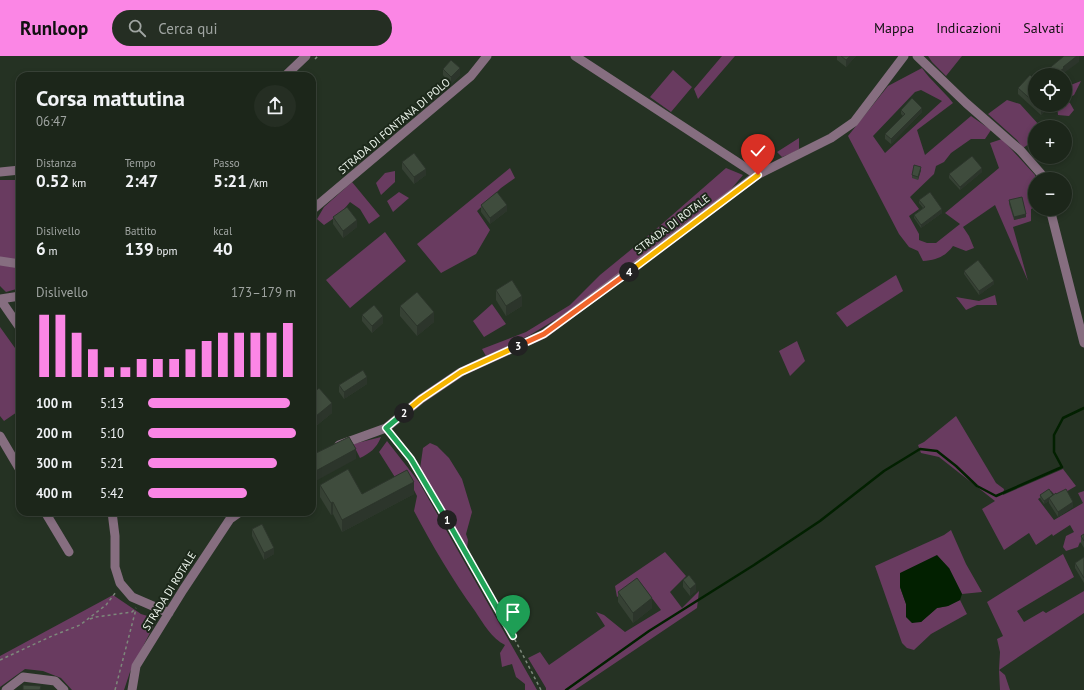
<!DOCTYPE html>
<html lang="it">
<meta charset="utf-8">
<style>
:root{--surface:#1c261a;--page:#252e23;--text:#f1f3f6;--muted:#a0a5a2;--line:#3a4339;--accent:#fb86e5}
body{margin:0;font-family:"PT Sans",sans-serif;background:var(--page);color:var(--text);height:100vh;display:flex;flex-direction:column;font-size:15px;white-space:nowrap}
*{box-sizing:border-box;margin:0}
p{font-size:13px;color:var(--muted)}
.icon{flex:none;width:22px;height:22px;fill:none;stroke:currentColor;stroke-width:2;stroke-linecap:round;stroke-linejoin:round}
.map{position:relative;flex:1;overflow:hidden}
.drawer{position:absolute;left:16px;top:16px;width:300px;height:444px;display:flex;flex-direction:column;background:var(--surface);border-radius:12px;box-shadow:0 2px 6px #0003,0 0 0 1px var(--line)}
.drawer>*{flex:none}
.buttons{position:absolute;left:1028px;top:12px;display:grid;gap:8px}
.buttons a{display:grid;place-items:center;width:44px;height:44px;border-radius:50%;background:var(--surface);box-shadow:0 2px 6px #0003,0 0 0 1px var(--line);font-size:20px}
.pin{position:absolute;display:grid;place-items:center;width:34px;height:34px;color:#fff;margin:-41px -17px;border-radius:50% 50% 50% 0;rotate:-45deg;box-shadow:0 0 4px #0007}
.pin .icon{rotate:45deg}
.km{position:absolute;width:20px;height:20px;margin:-10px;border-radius:50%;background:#222;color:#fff;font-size:11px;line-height:20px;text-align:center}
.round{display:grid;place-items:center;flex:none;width:42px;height:42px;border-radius:21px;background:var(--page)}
.head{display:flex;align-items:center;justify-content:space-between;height:68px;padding:0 20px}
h1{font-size:22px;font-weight:700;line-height:30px}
.stats{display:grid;grid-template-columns:repeat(3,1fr);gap:6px;height:68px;padding:4px 20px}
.stats div{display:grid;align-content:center}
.stats b{font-size:17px;font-weight:700}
.stats small{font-size:11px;font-weight:400}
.stats p{font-size:11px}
.chart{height:112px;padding:8px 20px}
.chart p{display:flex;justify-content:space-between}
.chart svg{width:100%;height:72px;margin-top:4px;stroke:var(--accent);stroke-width:6}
ul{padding:0 20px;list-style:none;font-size:13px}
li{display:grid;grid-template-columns:64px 48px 1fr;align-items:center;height:30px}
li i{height:10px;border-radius:5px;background:var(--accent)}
header{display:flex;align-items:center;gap:24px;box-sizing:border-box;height:56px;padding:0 20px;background:var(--accent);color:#111}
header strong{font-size:19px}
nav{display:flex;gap:22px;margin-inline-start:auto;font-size:14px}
.search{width:280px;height:36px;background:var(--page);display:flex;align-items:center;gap:10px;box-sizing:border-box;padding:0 14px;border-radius:22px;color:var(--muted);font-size:15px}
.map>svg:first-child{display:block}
</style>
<header>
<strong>Runloop</strong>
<div class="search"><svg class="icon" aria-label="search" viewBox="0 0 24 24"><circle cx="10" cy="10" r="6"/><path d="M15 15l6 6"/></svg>Cerca qui</div>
<nav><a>Mappa</a><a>Indicazioni</a><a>Salvati</a></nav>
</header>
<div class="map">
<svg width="1084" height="634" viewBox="0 0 1084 634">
<rect width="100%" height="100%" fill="#253223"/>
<path fill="#693b60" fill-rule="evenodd" d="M722,0H735L698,43L694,33Z
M928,0H962L946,20L932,6Z
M922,12C931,25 943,34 953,47L917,74L925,99L971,60L991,74L985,83H971L951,97L944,106L936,110L934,118L910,141L919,153L909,160L919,178V184L927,187H936L960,168L945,157L999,112L990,87L1002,83L1035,119L1036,123H1035V151L1031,153V165L1013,171L1028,225L995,149L963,171L969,180L974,192L966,195L953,190C945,201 936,204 923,205L918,195L909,191L899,178L848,80L888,30ZM921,34L942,45L885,97L873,80L915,36Z
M673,14L692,31L671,56L650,41Z
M1081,25L1074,39L1066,43L1068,30Z
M1007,44L1020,48L1040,70L1054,64L1055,71H1035V84L1023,92L1017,84L988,58Z
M1065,44L1070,47L1074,54L1069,60L1058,59L1057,50L1058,49H1065Z
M799,82V93L792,97L782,101L777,96Z
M510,112L515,122L501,132L477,155L490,174L476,198L441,217L417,188Z
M726,112L743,119L727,138L682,169L573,253L530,279L486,300L482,293L526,276L570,249L600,219L655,174Z
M395,115V126L381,139L376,127L385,117Z
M0,124H20V232L6,236L0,230Z
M352,126L380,160L369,168L360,153L350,146L340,158L324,169L317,163L324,151Z
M399,136L409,142L393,156L387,145Z
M385,176L406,205L350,252L326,224Z
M896,219L903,235L847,271L836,257Z
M995,239L997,249H977L966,254L956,241L979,245Z
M492,248L506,268L484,281L473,265Z
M0,271L20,299V354L4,365L0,360Z
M797,285L805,305L790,320L779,295Z
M956,360L996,427L1004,433L1003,439L1063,413L1076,430L1057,441L1051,435L1038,443L1054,464L1083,447L1078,437L1084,435V485L1081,487L1080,486L1078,491L1066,495L1063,491L1066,480L1074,476L1070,469L1053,480L1052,478L1036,489L1029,477L1004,494L982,453L995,445L939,401L921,397L918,389L924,386Z
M381,381C376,393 370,397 360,402L353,388Z
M387,385L419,426L537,634H525V628L516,621L512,608L502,611L500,597L505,589C492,583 483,567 475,555C452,523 432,489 414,455L417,440L408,422L398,426L379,396Z
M430,387L437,390L449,402L462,423L472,456L466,478L468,484L467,493L457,479L420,413L423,392Z
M951,474L966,508L982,536L962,538L949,512L900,531L906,548V561L921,566L937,552L948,550L960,544L967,558L931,578L914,594L907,592L902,587L875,510L944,479Z
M665,496L686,520L670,536L682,552L699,535L697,552L575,634H546V632L528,602L540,596L549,609L605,570L596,556L604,559L625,576L661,554L639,525L617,541L615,530Z
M1063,498L1074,521L1017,555L1024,566L1043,555L1046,557L1084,535V557L999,614L1005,619L1010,634H1000L999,614L1000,596L997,583L1003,580L987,546Z
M113,539L141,558L157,563L130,616L124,634H72L61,622L43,615L25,613L0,631V600Z"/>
<path fill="#022000" d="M937,499L949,512L962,538L960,544L948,550L937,552L921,566L912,567L906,561V548L900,531V517Z"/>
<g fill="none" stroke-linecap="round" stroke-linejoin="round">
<path stroke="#022000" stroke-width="2.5" d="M566,634L649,575L754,509L820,465L884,415L920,393L937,395L956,410L977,430L996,440L1062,411L1054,396V379L1063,362L1084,352"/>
<path stroke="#7d887b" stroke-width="1.5" stroke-dasharray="3 3" stroke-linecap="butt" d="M315,3L318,0
M391,378L411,403L513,580L541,634
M90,563L96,561L132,556L136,552
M0,604L52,580L80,569L106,549L116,536
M115,634L136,553"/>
<path stroke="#866e80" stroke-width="9" d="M575,0L757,119L831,82L854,66L904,0
M917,0L966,47L1021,95L1042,119L1043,123
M285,20L306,0
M0,116L20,114
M1050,153L1084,287
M312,154L471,20L487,0
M0,205L20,208
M0,243L20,272
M0,243L20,240
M0,380L20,414
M339,389L386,372L421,343L461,316L544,278L757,119
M45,456L69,496
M112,456L115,480V511L120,527L132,541L169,557
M6,634L23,621L55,625L64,634
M132,634L136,610L183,534L230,463L240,456"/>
</g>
<path fill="#364134" d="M837,0H856L846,11L837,4Z
M443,13L460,19L451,28L443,19Z
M1035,24V49H1051L1041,59L1018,38V32Z
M901,54L922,56L891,88L885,83V78L903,60L901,58Z
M402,106L426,119L414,128L402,113Z
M921,114L918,124L912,122V119Z
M982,116L960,134L949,122V118Z
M919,144L942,157L921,172L914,162V159L923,152L919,147Z
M1009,144L1026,161L1014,164L1009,148Z
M481,149L507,155L490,168L481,156Z
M333,161L357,171L343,182L333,168Z
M964,215L994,228L979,239L964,218Z
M496,234L522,250L506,260L496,244Z
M400,250L434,266L417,280L400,260Z
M362,259L383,267L372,277L362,265Z
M367,328L344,343L339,336V329Z
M312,338L332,357L316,370L312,365Z
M320,429L362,438H414L342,476L333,458L331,459L320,441Z
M1056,438L1073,451L1058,461L1049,447V445L1044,448L1040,442V439H1053Z
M252,473L274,498L264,504L252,480Z
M1084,478V492L1081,487V480Z
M1084,501V527L1075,512V507Z
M683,524L696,535L690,540L683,531Z
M618,536L652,552L633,567L618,546Z"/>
<path fill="#2c352b" d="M850,0H856L846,11V4Z
M1077,0H1079V6L1064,17V18L1063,19H1055L1063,11Z
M460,12V19L451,28V21Z
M1045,49H1051L1041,59V53Z
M922,52V56L891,88V83Z
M921,111V114L918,124V121Z
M982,112V116L960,134V131Z
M426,113V119L414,128V121Z
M507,149V155L490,168V162Z
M942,153V157L921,172V169Z
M1026,158V161L1014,164V161Z
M357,164V171L343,182V175Z
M994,225V228L979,239V235Z
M522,240V250L506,260V250Z
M434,256V266L417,280V270Z
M383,260V267L372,277V270Z
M367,321V328L344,343V336Z
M332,347V357L316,370V360Z
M356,393V403L312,427V417Z
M414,426V438L342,476V464Z
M1049,442V445L1044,448V445Z
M333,446V458L331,459V447Z
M1073,446V451L1058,461V456Z
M274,492V498L264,504V497Z
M696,528V535L690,540V533Z
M652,542V552L633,567V557Z"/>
<path fill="#3f4c3d" stroke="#2c352b" d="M841,0H850L846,4Z
M1064,0H1077L1063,11L1064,12L1055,19H1041Z
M451,4L460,12L451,21L443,13Z
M1030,19L1035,24V47L1018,32Z
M912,42L922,52L891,83L885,78L905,58L901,54Z
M1037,49H1045L1041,53Z
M414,97L426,113L414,121L402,106Z
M972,100L982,112L960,131L949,118Z
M914,109L921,111L918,121L912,119Z
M497,136L507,149L490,162L481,149Z
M930,136L942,153L921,169L914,159L925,151L919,144Z
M1022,141L1026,158L1014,161L1009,144Z
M347,151L357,164L343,175L333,161Z
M978,204L994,225L979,235L964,215Z
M512,224L522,240L506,250L496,234Z
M417,236L434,256L417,270L400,250Z
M374,249L383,260L372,270L362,259Z
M363,314L367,321L344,336L339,329Z
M319,332L332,347L316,360L312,355V338Z
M349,381L356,393L312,417V399Z
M348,413L362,438L407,414L414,426L342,464L333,446L331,447L320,429Z
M1049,433L1053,439L1044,445L1040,439Z
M1066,433L1073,446L1058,456L1049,442L1056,437V438Z
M262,468L274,492L264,497L252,473Z
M1084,478V485L1081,480Z
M1084,501V522L1075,507Z
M689,519L696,528L690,533L683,524Z
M637,522L652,542L633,557L618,536Z
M23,629L41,630L40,634H23Z"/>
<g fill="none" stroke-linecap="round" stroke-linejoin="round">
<g stroke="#fff" stroke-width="8">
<path id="split-1" d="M447,464L513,580"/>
</g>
<g stroke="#fff" stroke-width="8">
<path id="split-2" d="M404,357L386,372L411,403L447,464"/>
</g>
<g stroke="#fff" stroke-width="8">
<path id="split-3" d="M404,357L421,343L461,316L518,290"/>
</g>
<g stroke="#fff" stroke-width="8">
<path id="split-4" d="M518,290L544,278L629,216"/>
</g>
<g stroke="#fff" stroke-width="8">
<path id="split-5" d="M629,216L758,119"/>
</g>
<use href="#split-1" stroke="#22a559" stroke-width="5"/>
<use href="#split-2" stroke="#22a559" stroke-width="5"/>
<use href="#split-3" stroke="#f5b400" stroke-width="5"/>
<use href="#split-4" stroke="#f0652b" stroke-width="5"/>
<use href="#split-5" stroke="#f5b400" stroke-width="5"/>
</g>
<g text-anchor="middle" stroke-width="4" stroke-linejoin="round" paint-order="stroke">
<g font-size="11" fill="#ecf4eb" stroke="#1c281a">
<text transform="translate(394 70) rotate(-40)" y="4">STRADA DI FONTANA DI POLO</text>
<text transform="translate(672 168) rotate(-37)" y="4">STRADA DI ROTALE</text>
<text transform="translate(169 535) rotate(-58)" y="4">STRADA DI ROTALE</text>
</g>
</g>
</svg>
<div class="buttons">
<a><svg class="icon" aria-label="locate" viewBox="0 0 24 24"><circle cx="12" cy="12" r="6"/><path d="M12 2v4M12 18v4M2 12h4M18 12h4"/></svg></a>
<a>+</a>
<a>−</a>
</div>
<div class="pin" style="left:513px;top:580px;background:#1e9e55"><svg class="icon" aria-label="arrive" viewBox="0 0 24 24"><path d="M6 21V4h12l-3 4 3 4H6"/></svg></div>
<div class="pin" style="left:758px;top:119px;background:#d93025"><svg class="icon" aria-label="check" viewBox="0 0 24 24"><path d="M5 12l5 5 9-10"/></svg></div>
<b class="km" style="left:447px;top:464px">1</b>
<b class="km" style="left:404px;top:357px">2</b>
<b class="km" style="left:518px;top:290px">3</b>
<b class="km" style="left:629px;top:216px">4</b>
<section class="drawer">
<div class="head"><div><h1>Corsa mattutina</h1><p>06:47</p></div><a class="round"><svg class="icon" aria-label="share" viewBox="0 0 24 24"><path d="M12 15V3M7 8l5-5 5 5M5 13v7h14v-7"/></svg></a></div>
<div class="stats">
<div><p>Distanza</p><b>0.52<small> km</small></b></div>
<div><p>Tempo</p><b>2:47</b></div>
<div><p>Passo</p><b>5:21<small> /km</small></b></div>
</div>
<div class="stats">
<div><p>Dislivello</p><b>6<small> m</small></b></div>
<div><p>Battito</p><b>139<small> bpm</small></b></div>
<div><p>kcal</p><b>40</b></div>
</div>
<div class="chart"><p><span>Dislivello</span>173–179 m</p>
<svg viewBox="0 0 160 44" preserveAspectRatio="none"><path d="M5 44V6M15 44V6M25 44V17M35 44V27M45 44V38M55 44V38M65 44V33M75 44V33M85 44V33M95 44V27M105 44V22M115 44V17M125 44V17M135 44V17M145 44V17M155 44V11"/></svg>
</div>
<ul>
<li><b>100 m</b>5:13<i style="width:96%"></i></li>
<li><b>200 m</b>5:10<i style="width:100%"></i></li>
<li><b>300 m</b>5:21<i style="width:87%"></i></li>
<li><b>400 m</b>5:42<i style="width:67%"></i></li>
</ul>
</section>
</div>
